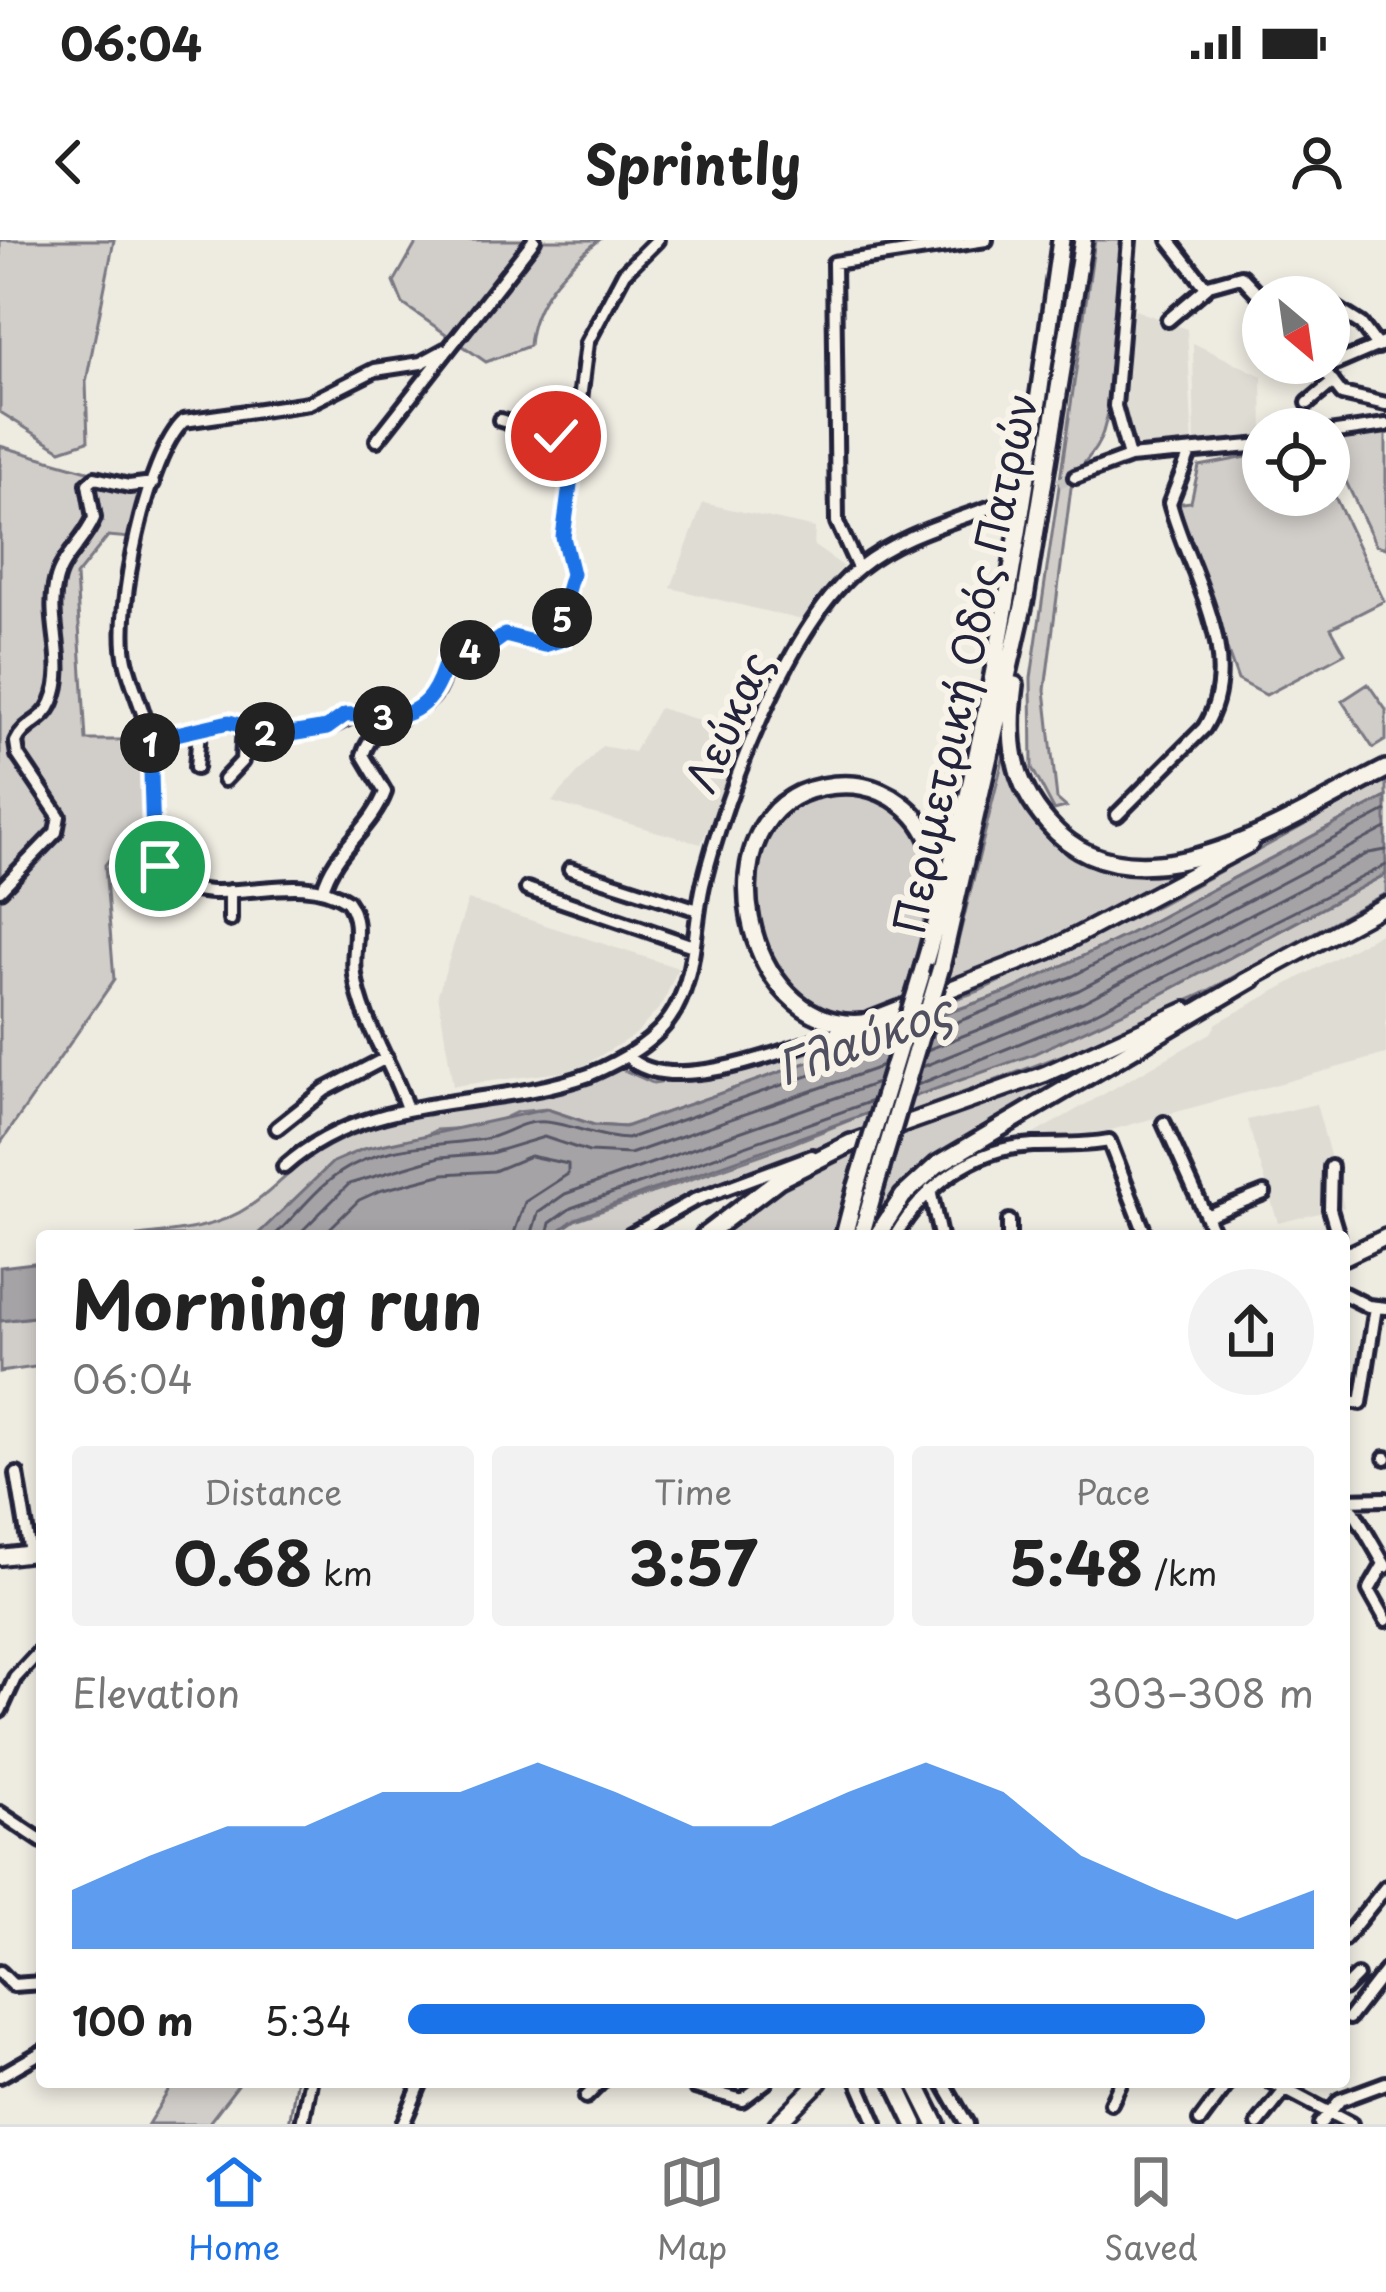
<!DOCTYPE html>
<meta charset="utf-8">
<style>
:root{--surface:#fff;--page:#f2f2f2;--text:#222;--muted:#767676;--line:#e0e0e0;--accent:#1a73e8}
body{margin:0;font-family:"Playpen Sans",sans-serif;background:var(--page);color:var(--text);height:100vh;display:flex;flex-direction:column;font-size:45px;white-space:nowrap}
*{box-sizing:border-box;margin:0}
p{font-size:39px;color:var(--muted)}
.icon{flex:none;width:66px;height:66px;fill:none;stroke:currentColor;stroke-width:2;stroke-linecap:round;stroke-linejoin:round}
.map{position:relative;flex:1;overflow:hidden}
.drawer{position:absolute;left:36px;top:990px;width:1314px;height:858px;display:flex;flex-direction:column;background:var(--surface);border-radius:12px;box-shadow:0 6px 18px #0003}
.drawer>*{flex:none}
.needle{width:78px;rotate:151deg}
.buttons{position:absolute;left:1242px;top:36px;display:grid;gap:24px}
.buttons a{display:grid;place-items:center;width:108px;height:108px;border-radius:50%;background:var(--surface);box-shadow:0 6px 18px #0003;font-size:60px}
.pin{position:absolute;display:grid;place-items:center;width:102px;height:102px;color:#fff;margin:-51px;border:6px solid #fff;border-radius:50%;box-shadow:0 3px 12px #0007}
.km{position:absolute;width:60px;height:60px;margin:-30px;border-radius:50%;background:#222;color:#fff;font-size:33px;line-height:60px;text-align:center}
.round{display:grid;place-items:center;flex:none;width:126px;height:126px;border-radius:63px;background:var(--page)}
.summary{display:flex;align-items:center;justify-content:space-between;height:204px;padding:0 36px}
h1{font-size:66px;font-weight:700;line-height:90px}
.metrics{display:grid;grid-template-columns:repeat(3,1fr);gap:18px;height:204px;padding:12px 36px}
.metrics div{display:grid;align-content:center;border-radius:12px;background:var(--page);text-align:center}
.metrics b{font-size:60px;font-weight:700}
.metrics small{font-size:33px;font-weight:400}
.metrics p{font-size:33px}
.chart{height:336px;padding:24px 36px}
.chart p{display:flex;justify-content:space-between}
.chart svg{width:100%;height:216px;margin-top:12px;fill:var(--accent);opacity:.7}
ul{padding:0 36px;list-style:none;font-size:39px}
li{display:grid;grid-template-columns:192px 144px 1fr;align-items:center;height:90px}
li i{height:30px;border-radius:15px;background:var(--accent)}
.status{display:flex;justify-content:space-between;align-items:center;height:84px;padding:0 60px;background:var(--surface);direction:ltr}
.status svg{height:33px;fill:currentColor}
header{display:flex;justify-content:space-between;align-items:center;height:156px;padding:0 36px;background:var(--surface);font-size:54px;font-weight:700}
.menu{display:flex;justify-content:space-around;align-items:center;height:168px;border-top:3px solid var(--line);background:var(--surface);font-size:33px;color:var(--muted)}
.menu a{display:grid;justify-items:center;gap:6px}
.menu .selected{color:var(--accent)}
.map>svg:first-child{display:block}
</style>
<div class="status"><b>06:04</b><svg viewBox="0 0 49 12"><path d="M0 12V9h3v3zM5 12V6h3v6zM10 12V3h3v9zM15 12V0h3v12zM26 1h20v11H26zM47 4h2v5h-2z"/></svg></div>
<header><svg class="icon" aria-label="back" viewBox="0 0 24 24"><path d="M15 5l-7 7 7 7"/></svg>Sprintly<svg class="icon" aria-label="person" viewBox="0 0 24 24"><circle cx="12" cy="8" r="4"/><path d="M4 21q1-7 8-7t8 7"/></svg></header>
<div class="map">
<svg width="1386" height="1884" viewBox="0 0 1386 1884">
<rect width="100%" height="100%" fill="#eeebe1"/>
<filter id="ink" filterUnits="userSpaceOnUse"><feTurbulence type="fractalNoise" baseFrequency=".00833" numOctaves="2"/><feDisplacementMap in="SourceGraphic" scale="24" xChannelSelector="R" yChannelSelector="G"/><feConvolveMatrix kernelMatrix="1 2 1 2 8 2 1 2 1" color-interpolation-filters="sRGB"/></filter>
<g filter="url(#ink)">
<path fill="#dfdcd4" d="M1124,66L1187,89L1193,207L1131,214L1121,180L1119,129Z
M1193,103L1262,136L1263,197L1195,209Z
M703,263L815,288L814,306L843,326L802,380L671,348Z
M659,468L748,495L701,604L552,562L602,506L634,512Z
M468,660L678,728L662,765L636,794L577,830L453,846L438,754Z
M1386,690V814L1100,893L1032,895L1211,793L1217,783Z
M1316,864L1344,967L1278,983L1247,880Z"/>
<path fill="#d1cdc9" stroke="#7a7882" stroke-width="3" d="M0,0H114L86,142L88,201L61,210L0,172Z
M418,0H599C565,28 532,60 529,106L486,122L403,64L394,42Z
M1095,0H1125C1119,62 1121,132 1103,192C1096,216 1077,224 1071,248L1045,450L1057,559L1066,567L1054,570L1032,528L1031,438Z
M1386,192V308L1376,305L1331,210L1342,197Z
M0,206L144,247L130,298L108,296L76,336L86,500H142L143,596L119,607L105,625L114,740L0,904Z
M1263,214V255H1329V244L1384,361L1331,388L1345,413L1266,455L1238,440L1175,264L1191,262L1199,226Z
M1368,444L1386,470V500L1373,508L1342,461Z
M1005,511C1029,610 1083,644 1182,633L1043,707L947,746Z
M1386,540V557L1127,695L1007,752L625,887L594,885L547,869L517,872L486,887L436,890L280,975L256,996H136C174,992 217,989 250,966C283,944 307,910 343,892C429,850 534,872 619,828L653,843L740,831L979,751L1159,665Z
M828,552C963,548 931,678 902,761C875,771 850,779 821,771C765,756 746,646 763,600C774,572 802,561 828,552Z
M1386,634V653L1202,754L1087,806L719,944L621,996H552L575,980L788,905L1158,756Z
M1065,837L1066,842L936,918L870,996L902,893Z
M857,909L833,996H714L780,945Z
M42,1076V1126L0,1132V1081Z
M174,1842H233L238,1845L208,1884H148Z"/>
<path fill="#a6a3a6" stroke="#716f7b" stroke-width="3" d="M1386,557V634L1158,756L1031,815L644,953L575,979L552,996H256L333,922L363,909L547,869L594,885L625,887L1007,752L1127,695Z
M42,1022V1076L0,1081V1027Z"/>
<g fill="none" stroke-linecap="round" stroke-linejoin="round">
<path stroke="#575666" stroke-width="3" d="M932,792L1073,736L1386,571
M927,810L1079,750L1386,588
M922,827L1083,762L1369,613L1386,610
M917,845L1090,775L1386,625
M274,996C296,976 316,948 341,932C382,904 438,906 484,899C506,895 523,879 546,882C575,885 597,898 627,899L888,808
M297,996L349,944L440,917L491,913L544,897L589,912L630,914L883,826
M322,996L359,960L379,951L444,934L494,931L530,916L568,924V934L525,962L513,996
M531,996L538,973L565,954L877,843
M547,996L550,983L571,968L872,861"/>
<path stroke="#716f7b" stroke-width="3" d="M289,1884L296,1842"/>
<path stroke="#c5c3c0" stroke-width="10" stroke-dasharray="10 5" stroke-linecap="butt" d="M1002,263L1075,237"/>
<g stroke="#22223b" stroke-width="20">
<path id="minor" d="M1169,0L1205,46L1241,36L1263,59
M1329,64L1361,84L1378,107
M1168,80L1207,47
M1318,123L1342,154L1386,164
M1323,129L1386,102
M1308,163L1333,142
M500,180L556,196L578,186
M1329,193L1386,185
M377,200L534,0
M1129,217L1115,166L1129,0
M1075,237L1129,217L1263,205
M858,328L837,282L834,23L986,0
M150,500L228,482L278,496L327,488L358,473L392,479
M196,528L199,491
M224,540L242,521L244,485
M1117,575L1204,488C1248,419 1188,332 1170,263L1189,215
M570,629L698,670
M527,649L693,706
M0,650L56,592L59,576L18,515L16,502C24,483 44,482 52,462C69,423 46,382 56,342C61,318 85,301 94,278L88,244L95,238L129,246L153,243
M323,650C334,609 371,590 385,552L363,515C374,480 406,481 429,460C441,450 444,430 449,415L487,408L505,395L544,405L564,399L561,372L572,334L563,297L587,103L624,33L657,0
M230,680V651
M627,816C671,862 804,803 857,785
M407,869C392,823 362,784 355,735C351,709 364,684 347,661C293,625 218,674 166,638C143,596 156,547 150,501C146,473 132,448 126,421C114,370 147,215 184,181L309,163L375,130L421,123L445,110
M1164,883L1215,996
M277,888L325,850L386,818
M284,927C370,850 488,871 589,835C621,821 657,802 675,770C696,732 694,685 703,645C725,555 788,385 860,327C899,295 956,281 1002,263
M1331,927L1330,969L1338,996
M930,950L940,996
M1206,976L1264,953
M1009,981V996
M629,996L694,960L812,916
M895,996C925,946 972,908 1033,905C1058,904 1084,906 1109,901L1146,996
M1344,1054L1368,1066L1386,1068
M1344,1160L1361,1163L1376,1067
M1385,1218H1386
M17,1234L30,1313
M1344,1260L1386,1259
M1347,1260L1386,1327
M1384,1324L1369,1350L1386,1380
M0,1471L15,1438L42,1409
M0,1573L42,1601
M1344,1699L1386,1647
M0,1732L13,1745L42,1743
M1344,1749L1357,1736
M1349,1778L1386,1730
M0,1836L42,1812
M858,1842L876,1884
M943,1842L967,1884
M1271,1842L1351,1884
M695,1847L742,1860L766,1842
M586,1857L601,1842
M1111,1863L1121,1842
M1200,1881L1229,1842
M302,1884L310,1842
M403,1884L421,1842
M1258,1884L1285,1850
M1320,1884L1340,1860L1386,1843"/>
</g>
<g stroke="#22223b" stroke-width="22">
<path id="major" d="M1244,742L1386,665
M863,783L1048,711L1250,604
M851,903L1045,834L1186,770
M1344,1017L1386,997
M0,1317L42,1312
M777,1884L819,1842"/>
</g>
<g stroke="#22223b" stroke-width="24">
<path id="highway" d="M1015,445C1008,497 1011,542 1048,583C1136,685 1296,574 1386,529
M941,727L1025,358L1083,0
M921,736C993,495 1026,248 1061,0
M863,783C742,794 697,571 822,547C851,542 876,545 900,563C931,585 942,623 936,660
M704,996L779,939L851,903
M844,996L857,946
M861,996L875,947
M877,996L903,956L937,925L1252,739
M895,1842L915,1884
M915,1842L936,1884"/>
</g>
<use href="#minor" stroke="#f7f3e8" stroke-width="10"/>
<use href="#major" stroke="#f7f3e8" stroke-width="14"/>
<use href="#highway" stroke="#f7f3e8" stroke-width="15"/>
<g stroke="#22223b" stroke-width="24" stroke-linecap="butt">
<path id="highway-bridge" d="M857,946L921,736
M875,947L941,727"/>
</g>
<use href="#highway-bridge" stroke="#f7f3e8" stroke-width="15"/>
</g>
</g>
<g fill="none" stroke-linecap="round" stroke-linejoin="round" filter="url(#ink)">
<g stroke="#fff" stroke-width="24">
<path id="route" d="M160,626L153,600L150,500L229,482L278,496L327,488L345,475C361,473 381,480 394,477C429,471 439,446 448,415L487,408L505,395L544,405L564,399L561,372L572,334L563,297L578,186L556,196"/>
</g>
<use href="#route" stroke="#1a73e8" stroke-width="15"/>
</g>
<g text-anchor="middle" stroke-width="12" stroke-linejoin="round" paint-order="stroke">
<g font-size="42" fill="#22223b" stroke="#f7f3e8">
<text transform="translate(966 424) rotate(-78)" y="15">Περιμετρική Οδός Πατρών</text>
<text transform="translate(729 482) rotate(-66)" y="15">Λεύκας</text>
</g>
<g font-size="45" font-style="italic" fill="#504f60" stroke="#f7f3e8">
<text transform="translate(864 800) rotate(-20)" y="16">Γλαύκος</text>
</g>
</g>
</svg>
<div class="buttons">
<a><svg class="needle" viewBox="-14 -14 28 28"><path d="M0-13l5 13h-10z" fill="#e53935"/><path d="M0 13l5-13h-10z" fill="#767676"/></svg></a>
<a><svg class="icon" aria-label="locate" viewBox="0 0 24 24"><circle cx="12" cy="12" r="6"/><path d="M12 2v4M12 18v4M2 12h4M18 12h4"/></svg></a>
</div>
<div class="pin" style="left:160px;top:626px;background:#1e9e55"><svg class="icon" aria-label="arrive" viewBox="0 0 24 24"><path d="M6 21V4h12l-3 4 3 4H6"/></svg></div>
<div class="pin" style="left:556px;top:196px;background:#d93025"><svg class="icon" aria-label="check" viewBox="0 0 24 24"><path d="M5 12l5 5 9-10"/></svg></div>
<b class="km" style="left:150px;top:503px">1</b>
<b class="km" style="left:265px;top:492px">2</b>
<b class="km" style="left:383px;top:476px">3</b>
<b class="km" style="left:470px;top:410px">4</b>
<b class="km" style="left:562px;top:378px">5</b>
<section class="drawer">
<div class="summary"><div><h1>Morning run</h1><p>06:04</p></div><a class="round"><svg class="icon" aria-label="share" viewBox="0 0 24 24"><path d="M12 15V3M7 8l5-5 5 5M5 13v7h14v-7"/></svg></a></div>
<div class="metrics">
<div><p>Distance</p><b>0.68<small> km</small></b></div>
<div><p>Time</p><b>3:57</b></div>
<div><p>Pace</p><b>5:48<small> /km</small></b></div>
</div>
<div class="chart"><p><span>Elevation</span>303–308 m</p>
<svg viewBox="0 0 160 44" preserveAspectRatio="none"><path d="M0 44V32L10 25L20 19L30 19L40 12L50 12L60 6L70 12L80 19L90 19L100 12L110 6L120 12L130 25L140 32L150 38L160 32V44z"/></svg>
</div>
<ul>
<li><b>100 m</b>5:34<i style="width:88%"></i></li>
</ul>
</section>
</div>
<nav class="menu">
<a class="selected"><svg class="icon" aria-label="home" viewBox="0 0 24 24"><path d="M3 11l9-7 9 7M6 9v11h12V9"/></svg>Home</a>
<a><svg class="icon" aria-label="map" viewBox="0 0 24 24"><path d="M3 6l6-2 6 2 6-2v14l-6 2-6-2-6 2zM9 4v14M15 6v14"/></svg>Map</a>
<a><svg class="icon" aria-label="saved" viewBox="0 0 24 24"><path d="M7 4h10v16l-5-4-5 4z"/></svg>Saved</a>
</nav>
